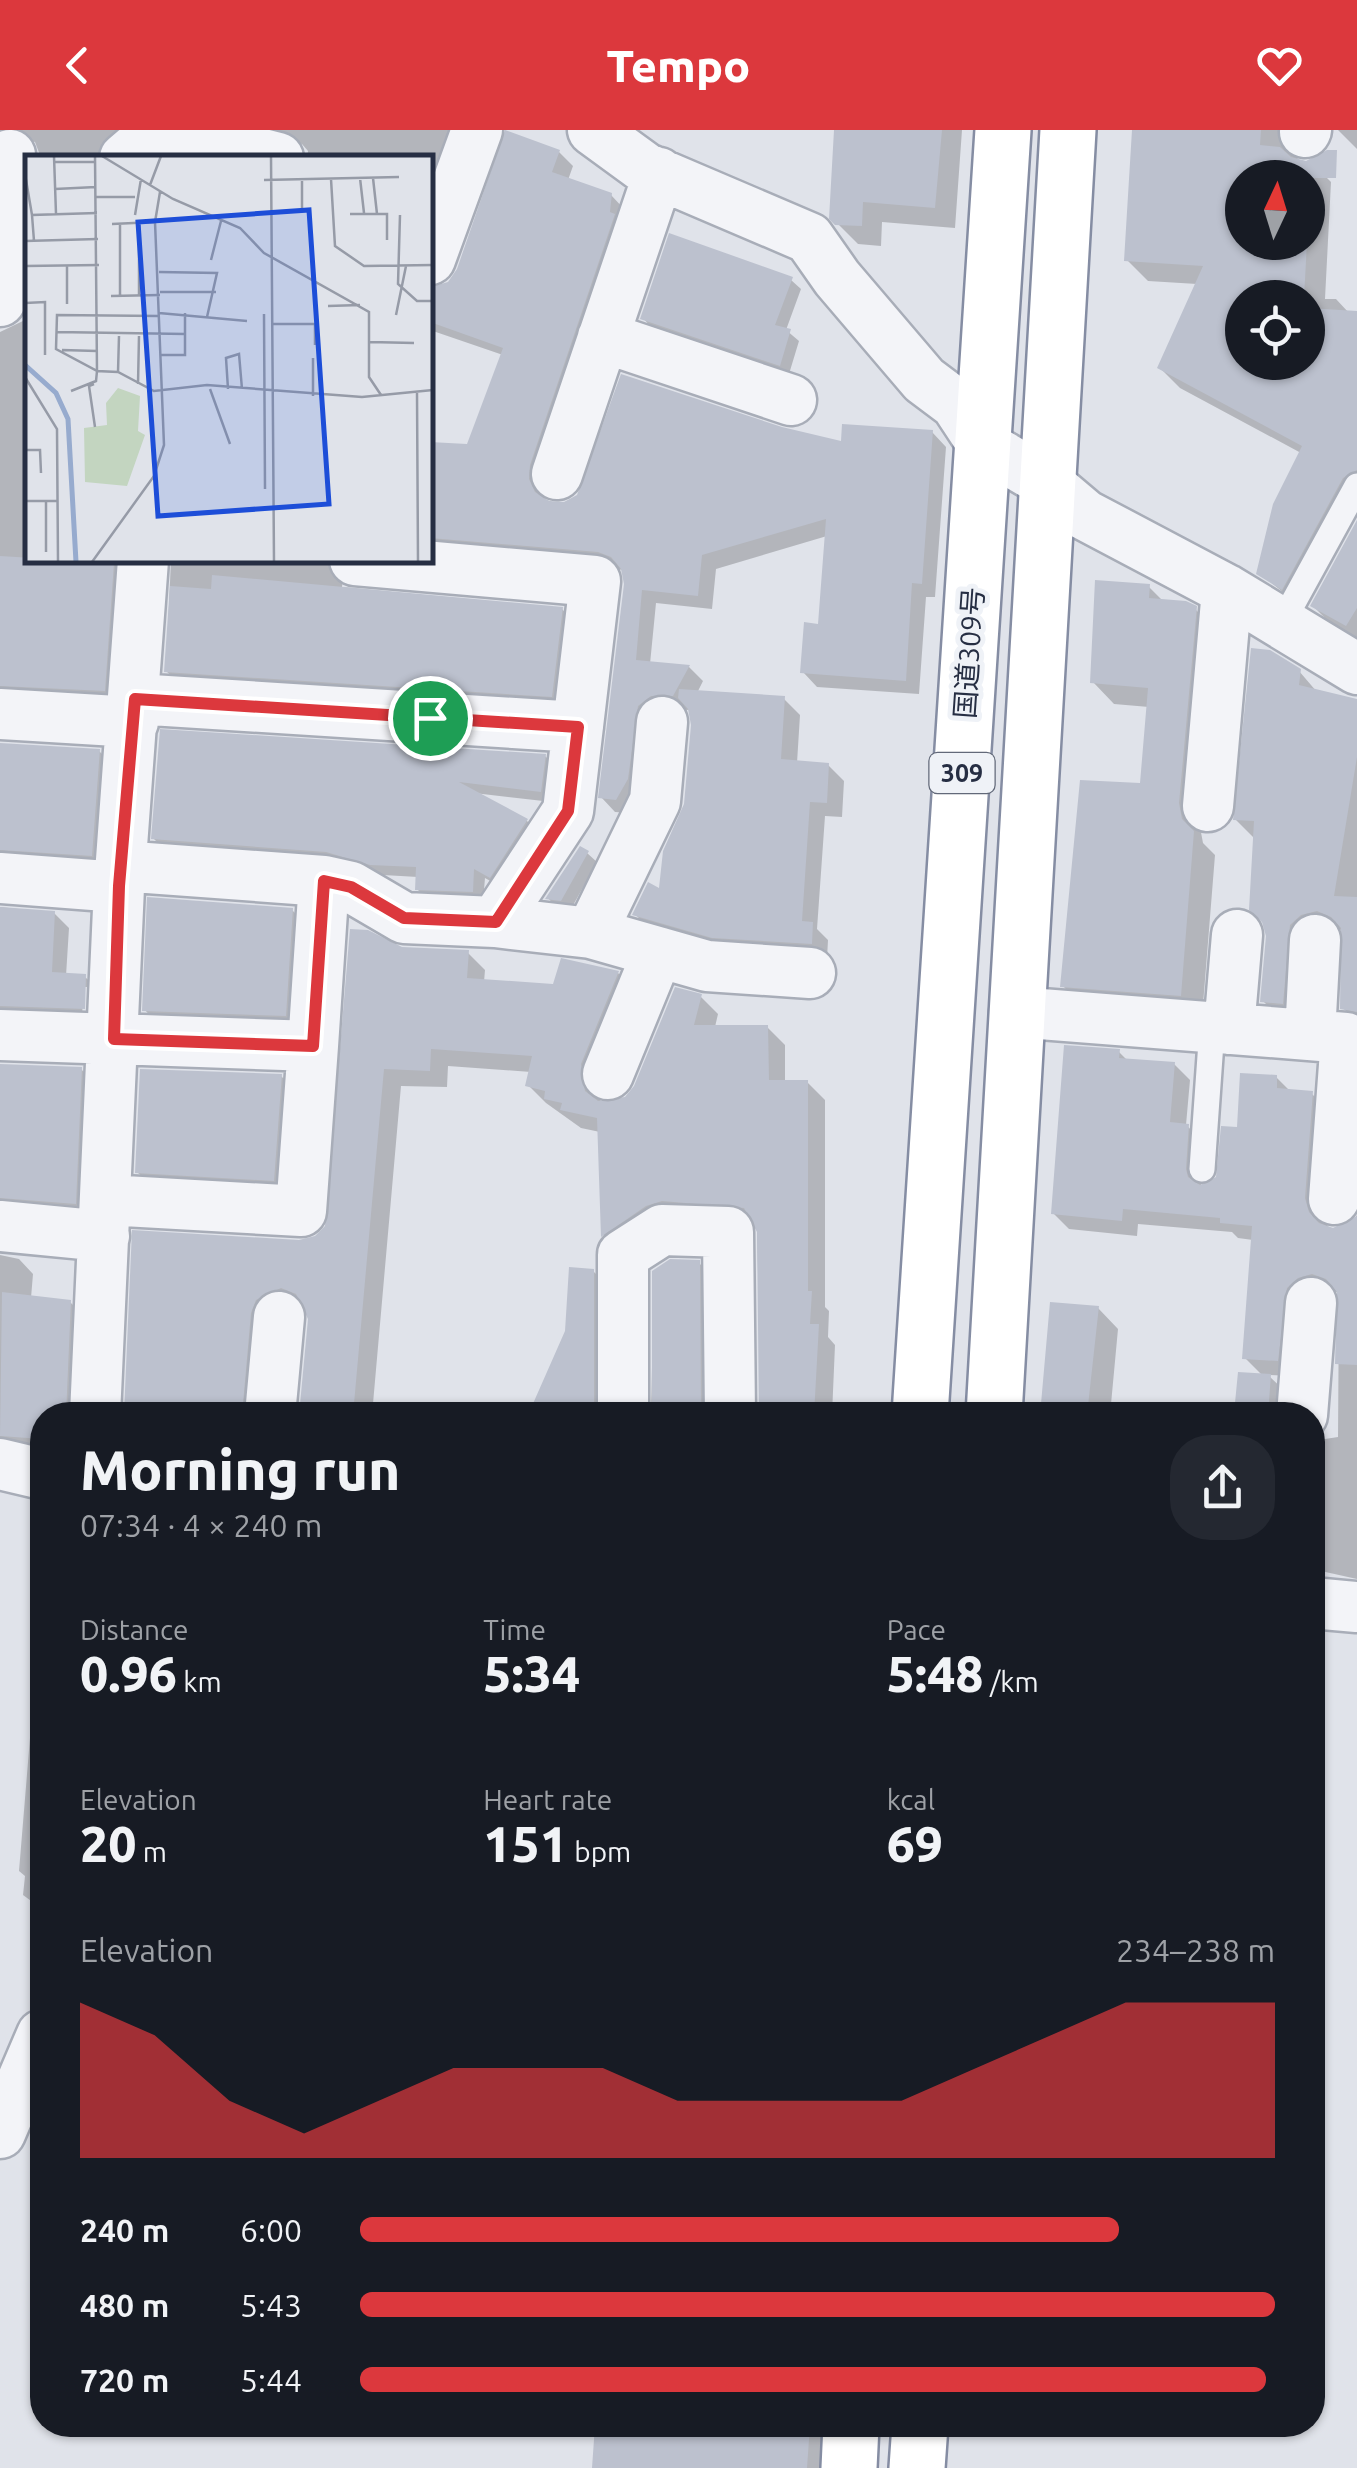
<!DOCTYPE html>
<meta charset="utf-8">
<style>
:root{--surface:#171b24;--page:#242831;--text:#f1f3f6;--muted:#9ea1a6;--accent:#dc383d}
body{margin:0;font-family:Ubuntu,"Noto Sans JP",sans-serif;background:var(--page);color:var(--text);height:100vh;display:flex;flex-direction:column;font-size:38px;white-space:nowrap}
*{box-sizing:border-box;margin:0}
p{font-size:32px;color:var(--muted)}
.icon{flex:none;width:55px;height:55px;fill:none;stroke:currentColor;stroke-width:2;stroke-linecap:round;stroke-linejoin:round}
.map{position:relative;flex:1;overflow:hidden}
.side{position:absolute;left:30px;top:1272px;width:1295px;height:1035px;display:flex;flex-direction:column;background:var(--surface);border-radius:40px;box-shadow:0 2px 8px #0004}
.side>*{flex:none}
.needle{width:65px;rotate:4deg}
.controls{position:absolute;left:1225px;top:30px;display:grid;gap:20px}
.controls a{display:grid;place-items:center;width:100px;height:100px;border-radius:50%;background:var(--surface);box-shadow:0 2px 8px #0004;font-size:50px}
.pin{position:absolute;display:grid;place-items:center;width:85px;height:85px;color:#fff;margin:-42px;border:5px solid #fff;border-radius:50%;box-shadow:0 2px 10px #0007}
.round{display:grid;place-items:center;flex:none;width:105px;height:105px;border-radius:40px;background:var(--page)}
.headline{display:flex;align-items:center;justify-content:space-between;height:170px;padding:0 50px}
h1{font-size:55px;font-weight:800;line-height:75px}
.figures{display:grid;grid-template-columns:repeat(3,1fr);gap:15px;height:170px;padding:10px 50px}
.figures div{display:grid;align-content:center}
.figures b{font-size:50px;font-weight:800}
.figures small{font-size:28px;font-weight:400}
.figures p{font-size:28px}
.chart{height:280px;padding:20px 50px}
.chart p{display:flex;justify-content:space-between}
.chart svg{width:100%;height:180px;margin-top:10px;fill:var(--accent);opacity:.7}
ul{padding:0 50px;list-style:none;font-size:32px}
li{display:grid;grid-template-columns:160px 120px 1fr;align-items:center;height:75px}
li i{height:25px;border-radius:12px;background:var(--accent)}
header{display:flex;justify-content:space-between;align-items:center;height:130px;padding:0 50px;background:var(--accent);color:#fff;font-size:45px;font-weight:800}
.map>svg:first-child{display:block}
</style>
<header><svg class="icon" aria-label="back" viewBox="0 0 24 24"><path d="M15 5l-7 7 7 7"/></svg>Tempo<svg class="icon" aria-label="heart" viewBox="0 0 24 24"><path d="M12 20l-8-8c-3-5 5-10 8-4 3-6 11-1 8 4z"/></svg></header>
<div class="map">
<svg width="1357" height="2338" viewBox="0 0 1357 2338">
<rect width="100%" height="100%" fill="#e0e3ea"/>
<path fill="#0003" fill-rule="evenodd" d="M0,0H127L116,28H41L35,12L27,10L0,30Z
M249,0H468L430,99V28H307L308,21L302,14Z
M836,0H962L955,98L882,92L881,116L858,114L832,88Z
M1134,0H1308L1297,30L1311,32L1331,52L1325,169H1336L1349,183H1357V379L1303,478L1259,443L1301,323L1180,258L1160,238L1197,154L1148,151L1127,130ZM1242,48H1308V112H1242ZM1242,168H1308V232H1242Z
M1338,0H1357V19Z
M559,22L573,36L568,50L611,65L625,80L543,350V369L562,375L781,300L843,314L932,302L946,317L935,467H926L919,564L817,557L803,542L821,496L827,406L716,439L712,479L656,473L650,534L689,537L703,551L697,563L784,569L800,585L797,633L828,635L844,651L842,687L825,686L817,799L828,810L827,829L730,822L650,800L635,784L661,762L686,675L693,594L690,580L666,579L631,683L615,682L601,667L626,454L624,440L430,420V314L469,317L503,225L430,200V159L451,152Z
M791,150L801,159L786,200L799,211L789,244L652,198L643,188Z
M28,183V430H132L118,575L0,573V202L25,190Z
M1357,395V509L1333,496L1313,476Z
M171,430H344L342,457L562,479L576,494L566,580L181,555L166,541Z
M1149,457L1163,471L1195,479L1217,501L1200,697L1203,713L1215,725L1202,887L1084,878L1063,856L1142,655L1149,577L1114,574L1093,552Z
M1299,541L1317,562L1357,572V892L1343,878V801L1337,798L1319,802L1300,891L1281,889L1263,871L1268,806L1253,707L1235,689Z
M0,615L99,621L114,636L106,739L0,741Z
M545,626L556,637L552,672L474,663L527,691L538,702L501,757L485,748L483,772L428,770L417,759L418,747L383,745L340,733L165,720L154,709Z
M587,723L597,732L571,779L557,778L548,768Z
M0,777L54,783L69,798L66,846L85,847L100,861L98,892L0,894ZM83,857H88L87,892H82Z
M292,780L302,790L295,895L154,890L145,880Z
M401,819L467,822L485,840L484,852L555,857L618,843L636,861L598,953L601,973L626,970L700,866L718,884L715,897H767L785,915V952H807L825,970V1177L829,1181L828,1207L835,1215L832,1285H761L757,1095L750,1090L681,1088L621,1123L604,1106L600,1002L581,998L546,973L528,955L531,942L448,936L447,957L401,956L372,1285H301L310,1188L300,1175L261,1285H126L135,1103L300,1112L316,1108L328,1097Z
M1119,922L1128,931L1174,934L1190,950L1186,995L1204,1012L1201,1057L1218,1049L1239,1000L1276,947L1291,962L1312,964L1328,980L1320,1086L1331,1100L1349,1097L1357,1085V1449L1312,1439V1311L1338,1307L1339,1164L1332,1159L1314,1163L1293,1246L1268,1245L1286,1262L1284,1285H1237L1240,1244L1263,1246L1245,1228L1253,1110L1238,1108L1232,1102L1138,1094L1137,1106L1069,1099L1053,1083Z
M0,936L81,939L95,954L89,1088L0,1086Z
M281,946L292,957L285,1061L149,1053L137,1042Z
M0,1125L19,1129L33,1144L31,1168L70,1172L85,1187L80,1285H42V1321L0,1318Z
M698,1132L716,1150L721,1285H651L654,1142Z
M593,1141L611,1159V1285H531Z
M1098,1178L1118,1199L1110,1285H1042Z
M42,1463V1779L23,1765L25,1746L19,1741Z
M598,2295H814L839,2320L837,2338H595Z"/>
<path fill="#bcc1ce" d="M505,0L560,20L552,42L612,63L610,82L615,84L530,335L529,349L535,362L549,371L564,372L577,365L621,244L782,297L841,311L842,294L933,300L922,454L912,453L906,551L800,543L804,492L818,494L826,389L702,425L698,466L642,460L636,530L690,535L673,566H651L638,576L628,649L616,670L598,668L624,454L621,439L611,427L598,422L430,408V312L467,314L503,218L430,192V157L448,152L457,139Z
M834,0H942L935,78L863,72L862,96L835,95L829,89Z
M1132,0H1261L1260,15L1280,17L1291,27L1306,31L1327,20H1337L1336,48H1242V112H1307L1304,168H1242V232H1308V178L1357,181V340L1343,348L1282,460L1256,444L1273,374L1302,316L1157,238L1203,136L1124,131Z
M669,103L793,147L775,195L791,199L780,236L640,189Z
M1357,390V478L1346,496L1310,476Z
M0,426L114,433L105,561L0,556Z
M212,445L563,477L552,567L164,542L170,456L211,459Z
M1095,450L1150,454L1149,468L1186,471L1197,476L1179,673L1182,689L1194,701L1181,866L1060,857L1080,650L1140,653L1148,558L1090,553Z
M1251,518L1270,520L1301,539L1299,555L1357,569V627L1334,766L1357,767V882L1340,879L1341,798L1331,787L1317,781L1301,785L1290,795L1283,874L1260,872L1266,806L1262,792L1249,780L1254,691L1233,690Z
M679,559L785,566L781,629L829,633L827,673L810,672L802,791L813,792L812,814L712,808L632,785L648,752L659,758L663,721L684,674L691,595L688,579L678,568Z
M160,599L546,624L541,662L459,652L528,689L490,748L474,739L473,762L415,760L416,737L370,735L326,722L151,709Z
M0,613L100,619L92,726L0,720Z
M580,716L589,721L561,771L545,769Z
M147,767L293,778L286,886L142,881Z
M0,777L55,781L52,842L86,844L85,879L0,876Z
M350,799L368,800L402,817L469,820L467,848L553,854L561,828L619,841L581,934L585,961L598,971L625,967L634,956L675,857L702,864L694,895H768L769,950H808V1161H812L810,1194H819L814,1285H759L757,1102L744,1078L662,1071L646,1076L601,1107L597,988L560,980L562,973L544,969L545,961L525,956L532,926L431,919L430,941L384,939L353,1285H299L308,1189L296,1164L281,1158L256,1170L251,1183L242,1285L124,1284L132,1100L299,1110L315,1106L325,1096Z
M1064,915L1120,919L1119,928L1175,932L1170,992L1189,994L1186,1039L1188,1047L1200,1055L1216,1047L1221,996L1237,997L1240,943L1277,945V958L1313,961L1305,1068L1309,1082L1319,1093L1333,1098L1357,1086V1235L1335,1234L1337,1162L1326,1149L1312,1144L1298,1148L1287,1158L1278,1231L1242,1229L1252,1096L1220,1093V1088L1123,1079L1122,1091L1051,1084Z
M0,934L82,937L76,1074L0,1068Z
M140,939L282,944L274,1051L135,1043Z
M670,1129L700,1130L701,1285H652V1141Z
M569,1137L594,1139V1285H528L565,1201Z
M2,1162L71,1170L66,1285H42V1309L0,1306Z
M1050,1172L1099,1176L1087,1285H1040Z
M1238,1242L1271,1244L1268,1285L1234,1283Z
M595,2295H810L807,2338H592Z"/>
<g fill="none" stroke-linecap="round" stroke-linejoin="round">
<g stroke="#a8adb8" stroke-width="30">
<path id="service" d="M1282,493L1357,356
M1202,1039L1212,898"/>
</g>
<g stroke="#a8adb8" stroke-width="55">
<path id="minor" d="M169,0L278,28
M593,0L645,38L809,108L837,148L924,250L956,274L983,315L1046,352L1085,385L1227,460L1357,539
M1305,2L1306,0
M125,28L138,17
M430,129L477,0
M0,171L10,25
M603,207L791,270
M557,344L659,43
M355,430L595,451L568,681L495,792
M135,569L578,597
M0,584L133,592
M1208,676L1227,460
M120,736L324,751L351,757L404,788L495,792L591,803L707,836L810,843
M0,748L119,757
M591,803L655,671L662,592
M1015,882L1346,908L1334,1069
M1229,899L1237,805
M0,905L313,916L324,751
M1310,905L1315,810
M608,944L658,822
M106,1070L301,1081L313,916
M0,1096L104,1106
M95,1285L119,757L143,430
M270,1285L279,1187
M623,1285V1125L662,1100L728,1102L730,1285
M1302,1285L1311,1173
M0,1334L42,1344
M1312,1473L1357,1477
M0,2003L42,1905"/>
</g>
<g stroke="#858da3" stroke-width="60">
<path id="trunk" d="M920,1285L1003,0
M994,1285L1068,0
M849,2338L851,2295
M917,2338L920,2295"/>
</g>
<use href="#service" stroke="#f3f4f8" stroke-width="25"/>
<use href="#minor" stroke="#f3f4f8" stroke-width="50"/>
<use href="#trunk" stroke="#fff" stroke-width="55"/>
</g>
<g fill="none" stroke-linecap="round" stroke-linejoin="round">
<g stroke="#fff" stroke-width="20">
<path id="route" d="M135,569L578,597L568,681L496,792L404,788L351,757L324,751L313,916L114,909L119,756Z"/>
</g>
<use href="#route" stroke="#dc383d" stroke-width="12"/>
</g>
<g text-anchor="middle" stroke-width="10" stroke-linejoin="round" paint-order="stroke">
<rect fill="#eff2f7" stroke="#626979" stroke-width="2.5" x="929.5" y="623" width="65" height="40" rx="8"/>
<g font-size="25" font-weight="bold" fill="#262e43">
<text x="962" y="652">309</text>
</g>
<g font-size="28" fill="#262e43" stroke="#eff2f7">
<text transform="translate(969 523) rotate(-86)" y="10">国道309号</text>
</g>
</g>
<g transform="translate(25 25)">
<rect width="408" height="408" fill="#e0e3ea"/>
<path d="M93,233L115,241L113,276L120,280L102,331L60,327L59,273L82,270L81,248Z" fill="#c3d5c0"/>
<path fill="none" stroke="#97abce" stroke-width="5" d="M0,210L31,238L43,264L51,407"/>
<path fill="none" stroke="#969ba7" stroke-width="2.5" d="M29,1L31,59M70,1L72,216L93,217L129,236L182,230L337,242L408,235M77,1L148,44L215,73L239,98L344,157V222L356,240M246,1L249,407M29,7H70M0,19L7,60M335,23L339,58M348,23L352,59M277,24V55M306,24L310,91L339,111L408,110M239,25L374,22M125,30L136,1M30,34L71,32M71,42H110M325,59H362V85M110,60L116,24M375,60L373,129L392,146H408M87,69L130,67M114,70V140M0,86L73,84M9,86L7,60L72,58M186,105L196,66M42,110V149M0,111L74,110M134,117L192,118L182,162M135,137H191M95,140V69M86,141L135,140M0,148L20,147V200M303,151L335,150M134,158L222,166M239,159L240,334M371,160L381,111M248,169H290V190M31,177L160,179V158M345,187L389,188M37,195L72,196M135,200H160V179M93,217L94,181M0,222L32,274L33,407M69,229L64,231L70,272M113,229L114,181M185,234L205,289M203,234L201,203L214,199L217,234M46,236L71,226L72,216L31,194L32,160L134,161M392,238L393,407M288,241V203M0,295H15L16,318M0,346H33M21,397V346M67,407L129,321L139,290L130,67L135,37"/>
<path fill="#1d4ed8" fill-opacity="0.15" stroke="#1d4ed8" stroke-width="5" d="M284,55L304,349L133,361L113,67Z"/>
<rect width="408" height="408" fill="none" stroke="#262e43" stroke-width="5"/>
</g>
</svg>
<div class="controls">
<a><svg class="needle" viewBox="-14 -14 28 28"><path d="M0-13l5 13h-10z" fill="#e53935"/><path d="M0 13l5-13h-10z" fill="#9ea1a6"/></svg></a>
<a><svg class="icon" aria-label="locate" viewBox="0 0 24 24"><circle cx="12" cy="12" r="6"/><path d="M12 2v4M12 18v4M2 12h4M18 12h4"/></svg></a>
</div>
<div class="pin" style="left:430px;top:588px;background:#1e9e55"><svg class="icon" aria-label="arrive" viewBox="0 0 24 24"><path d="M6 21V4h12l-3 4 3 4H6"/></svg></div>
<section class="side">
<div class="headline"><div><h1>Morning run</h1><p>07:34 · 4 × 240 m</p></div><a class="round"><svg class="icon" aria-label="share" viewBox="0 0 24 24"><path d="M12 15V3M7 8l5-5 5 5M5 13v7h14v-7"/></svg></a></div>
<div class="figures">
<div><p>Distance</p><b>0.96<small> km</small></b></div>
<div><p>Time</p><b>5:34</b></div>
<div><p>Pace</p><b>5:48<small> /km</small></b></div>
</div>
<div class="figures">
<div><p>Elevation</p><b>20<small> m</small></b></div>
<div><p>Heart rate</p><b>151<small> bpm</small></b></div>
<div><p>kcal</p><b>69</b></div>
</div>
<div class="chart"><p><span>Elevation</span>234–238 m</p>
<svg viewBox="0 0 160 44" preserveAspectRatio="none"><path d="M0 44V6L10 14L20 30L30 38L40 30L50 22L60 22L70 22L80 30L90 30L100 30L110 30L120 22L130 14L140 6L150 6L160 6V44z"/></svg>
</div>
<ul>
<li><b>240 m</b>6:00<i style="width:83%"></i></li>
<li><b>480 m</b>5:43<i style="width:100%"></i></li>
<li><b>720 m</b>5:44<i style="width:99%"></i></li>
</ul>
</section>
</div>
